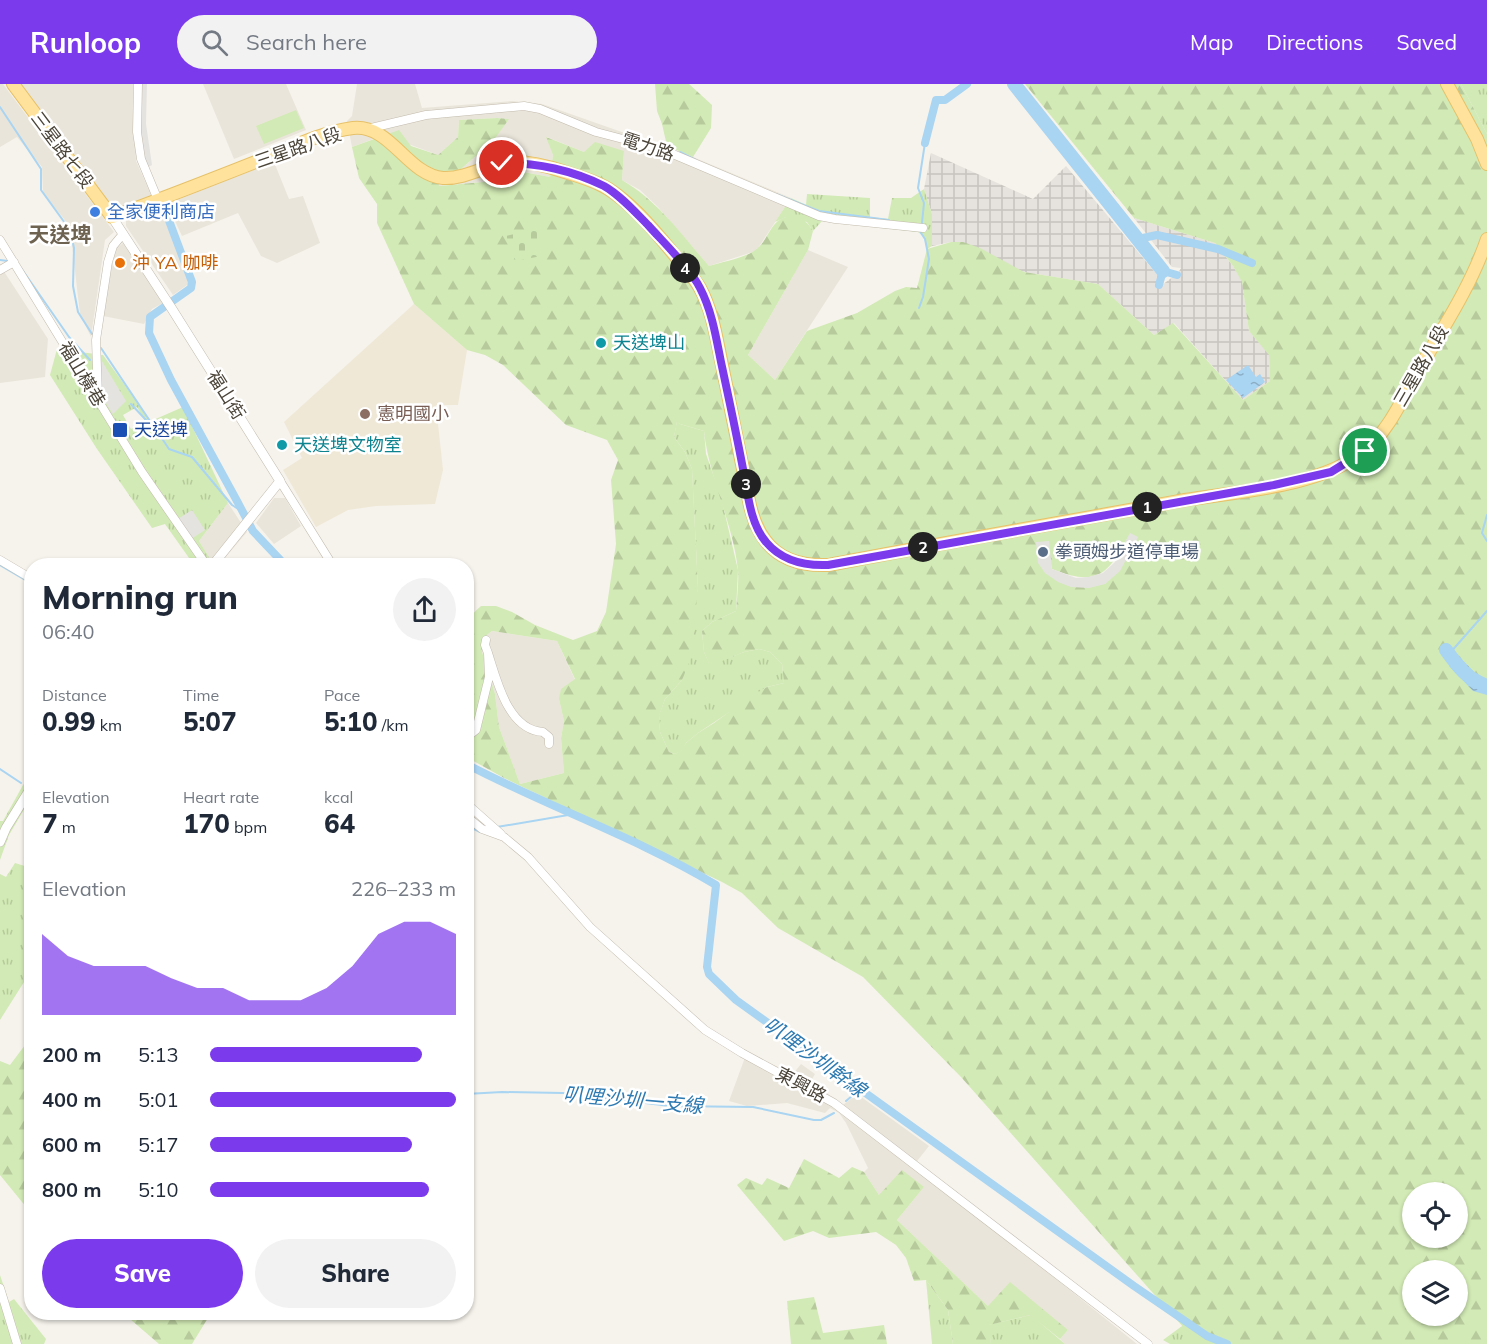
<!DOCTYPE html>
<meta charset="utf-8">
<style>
:root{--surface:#fff;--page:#f2f2f3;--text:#1f2937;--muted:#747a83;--accent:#7c3aed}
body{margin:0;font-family:Mulish,"Noto Sans TC",sans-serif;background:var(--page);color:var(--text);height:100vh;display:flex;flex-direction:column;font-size:22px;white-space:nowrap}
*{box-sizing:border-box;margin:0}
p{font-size:20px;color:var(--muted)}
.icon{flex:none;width:33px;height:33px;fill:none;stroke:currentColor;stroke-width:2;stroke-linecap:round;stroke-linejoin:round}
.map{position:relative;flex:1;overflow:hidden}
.drawer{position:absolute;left:24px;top:474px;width:450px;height:762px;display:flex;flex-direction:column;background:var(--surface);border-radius:24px;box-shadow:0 2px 4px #0004}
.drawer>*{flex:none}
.fabs{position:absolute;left:1402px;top:1098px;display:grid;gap:12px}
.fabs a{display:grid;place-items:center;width:66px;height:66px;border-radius:50%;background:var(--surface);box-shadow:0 2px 4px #0004;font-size:30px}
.pin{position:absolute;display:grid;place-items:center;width:51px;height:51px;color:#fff;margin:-26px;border:3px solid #fff;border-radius:50%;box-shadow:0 2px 6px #0007}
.km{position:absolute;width:30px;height:30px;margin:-15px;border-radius:50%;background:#222;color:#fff;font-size:16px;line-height:30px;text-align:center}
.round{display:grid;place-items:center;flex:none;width:63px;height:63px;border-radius:32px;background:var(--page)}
.headline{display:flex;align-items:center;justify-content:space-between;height:102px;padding:0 18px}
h1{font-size:33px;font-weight:800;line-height:45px}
.metrics{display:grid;grid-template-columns:repeat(3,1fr);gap:9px;height:102px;padding:6px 18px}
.metrics div{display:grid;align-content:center}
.metrics b{font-size:26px;font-weight:800}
.metrics small{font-size:16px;font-weight:400}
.metrics p{font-size:16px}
.chart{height:168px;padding:12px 18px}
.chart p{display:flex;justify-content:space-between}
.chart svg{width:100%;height:108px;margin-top:6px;fill:var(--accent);opacity:.7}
.primary-button{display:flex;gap:12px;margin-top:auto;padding:12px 18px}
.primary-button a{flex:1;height:69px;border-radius:36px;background:var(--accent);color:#fff;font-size:24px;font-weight:800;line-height:69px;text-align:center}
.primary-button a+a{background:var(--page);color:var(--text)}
ul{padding:0 18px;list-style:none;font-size:20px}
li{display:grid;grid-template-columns:96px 72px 1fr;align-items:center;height:45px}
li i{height:15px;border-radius:8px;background:var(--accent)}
header{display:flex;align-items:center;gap:36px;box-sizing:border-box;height:84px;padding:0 30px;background:var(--accent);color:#fff}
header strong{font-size:28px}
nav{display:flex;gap:33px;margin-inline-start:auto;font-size:21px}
.search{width:420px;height:54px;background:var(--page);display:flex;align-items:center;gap:15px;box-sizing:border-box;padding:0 21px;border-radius:33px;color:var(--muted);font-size:22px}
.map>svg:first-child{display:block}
</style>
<header>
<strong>Runloop</strong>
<div class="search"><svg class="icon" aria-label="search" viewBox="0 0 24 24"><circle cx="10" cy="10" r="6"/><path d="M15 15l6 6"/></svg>Search here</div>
<nav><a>Map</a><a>Directions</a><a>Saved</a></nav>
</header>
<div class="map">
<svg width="1487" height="1260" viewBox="0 0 1487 1260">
<defs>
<pattern id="industrial-grid" width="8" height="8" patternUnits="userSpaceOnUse" patternTransform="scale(1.5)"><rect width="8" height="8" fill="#e6e2dd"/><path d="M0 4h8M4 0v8" fill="none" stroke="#c7c3be"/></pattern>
<pattern id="grass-tufts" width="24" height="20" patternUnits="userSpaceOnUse" patternTransform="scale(1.5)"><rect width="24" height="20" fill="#d2eab5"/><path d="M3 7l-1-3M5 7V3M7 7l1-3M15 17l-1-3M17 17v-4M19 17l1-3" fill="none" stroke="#b6ca9c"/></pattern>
<pattern id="forest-firs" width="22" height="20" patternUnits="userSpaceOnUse" patternTransform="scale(1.5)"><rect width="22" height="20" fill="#d2eab5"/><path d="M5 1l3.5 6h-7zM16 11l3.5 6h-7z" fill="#b6ca9c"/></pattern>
<pattern id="cemetery-stones" width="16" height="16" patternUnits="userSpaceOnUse" patternTransform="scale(1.5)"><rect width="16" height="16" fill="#d2eab5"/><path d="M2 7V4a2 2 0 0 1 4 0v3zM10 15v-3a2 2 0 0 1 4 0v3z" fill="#b6ca9c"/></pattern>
<pattern id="water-ripples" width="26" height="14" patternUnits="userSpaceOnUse" patternTransform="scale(1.5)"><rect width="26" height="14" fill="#a9d4f2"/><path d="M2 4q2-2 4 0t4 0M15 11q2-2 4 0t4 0" fill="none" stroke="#8caec5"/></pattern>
</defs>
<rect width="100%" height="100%" fill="#f6f3ec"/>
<path fill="#eae5da" d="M0,0H3L114,148L105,156L91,253L80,230L71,152L64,135L43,109L42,83L17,53L0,63Z
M20,0H133L136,77L152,113L117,126L107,117Z
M203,0H286L306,46L234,75Z
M357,0H415L422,24L512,17L542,20L693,73L791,114L756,167L709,182L658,123L640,106L622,96L624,67L584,68L547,53L553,71L550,93L523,88L494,97L439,102L437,93L461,85L494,56L508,35L497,34L459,36L458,53L438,71L384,51L352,63L347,37L352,32Z
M274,78L289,115L303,112L320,159L277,179L261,172L238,129L182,152L167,120Z
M160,124L190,199L173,211L126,142V135Z
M123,159L163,219L152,225L144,240L103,232L115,166Z
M808,166L848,183L775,296L748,271Z
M0,185L5,189L48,255L45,293L0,299Z
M274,414H285L301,442L274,460L256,439Z
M228,419L247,448L219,481H210L209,473L199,457Z
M492,547L557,557L575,596L559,615L564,637L561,654L564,689L520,700L499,643L495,610L482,568L483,554Z
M747,968L793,990L801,980L815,990L811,997L843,1021L857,1010L929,1062L914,1081L1137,1260H1065L1060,1255L1068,1246L988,1222L897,1136L924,1103L879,1111L864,1088L868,1084L846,1039L839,1029L830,1024L825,1029L787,1019L747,1022L729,1017Z"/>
<path fill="url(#industrial-grid)" d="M931,69L1033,115L1066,82L1159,193L1157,199L1162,201L1178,189L1181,184L1172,183L1134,134L1215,159L1233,182L1242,197L1249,247L1269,270L1270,297L1243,316L1174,239L1154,251L1098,200L1024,188L951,158L932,162V130L924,105Z"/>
<path fill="#efe8d6" d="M414,220L467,266L458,321H436L443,386L435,420L376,422L348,426L316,443L283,386L302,374L284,338Z"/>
<path fill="url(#grass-tufts)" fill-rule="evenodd" d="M1461,0H1487V50Z
M924,105L932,130V162L927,165L924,153L918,148L822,137L813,147L807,138L786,133L775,138L791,114L806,121L807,110L870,114V133L888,135L892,114H911Z
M57,265L103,271L151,337L183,323L228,419L199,457L209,473L202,481H194L165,440L152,444L97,365L50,291ZM137,323L145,337L131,345L123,331Z
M677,337L680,340L704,347L706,370L721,413L738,486L736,527L712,538L702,547L704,568L710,581L744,568L759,565L770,568L782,580L784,599L767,603L698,649L686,659L683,666L675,670L669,668L660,648L659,631L665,615L682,596L698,504L692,385L685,368L674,353Z
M31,690V714L9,751L0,776V737H3L23,701Z
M15,779L31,784V887L0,936V790L6,793Z
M0,1191L9,1218L14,1215L46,1255L44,1260H0Z
M926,1196L948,1226L953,1260H932Z
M1031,1231L1065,1260H991L988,1241Z
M1197,1231L1280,1260H1170L1163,1256Z"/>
<path fill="url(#forest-firs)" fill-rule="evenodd" d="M655,0H689L712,21L711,44L693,73L667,62L662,40L657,27Z
M1025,0H1461L1487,50V1260H1221L1217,1257L1192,1253L961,993L863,893L778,844L742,809L722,798L504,694L470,675C460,644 472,610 472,578C472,566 468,553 469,541C469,533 475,527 481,522H496L512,528L535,541L573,556L597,547L606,528L616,460L611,396L618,376L607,356L566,341L503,281L485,271L467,266L414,220L377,139V120L359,94L352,63L399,46L411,62L438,71L458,53L459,36L497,34L509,35L494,56L461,85L438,93L439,102L494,97L523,88L550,93L553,71L546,53L584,68L595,58L624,67L622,96C658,117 682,151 709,182C722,178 744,174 754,167C770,157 769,134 791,132C802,132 808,139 813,147L808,166L748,271L775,296L807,247L857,229L895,207L906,203L917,204L927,165L951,158H963L980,164L1024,188L1098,200L1154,251L1173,239L1243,316L1270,297L1269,271L1249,247L1242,198L1233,182L1215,159L1134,134ZM677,338L680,340L704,347C709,394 733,439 738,486C739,499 737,514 736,527L712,538L702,547L704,568L710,582L744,568L759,565L770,568L782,580L784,599L767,603L748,614L714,639L698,649L686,659L682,666L675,670L669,668L660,648L659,632L665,615L682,596L691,574L698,504L692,385L685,368L674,353ZM1130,449L1105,500L1045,489L1051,480L1052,485C1099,504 1109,489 1130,449ZM492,547L557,557L575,595L561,605L559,615L564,637L561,654L564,689L520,700L499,643L495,610L482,568L483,554ZM1413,1108H1458V1154H1413ZM1413,1186H1458V1232H1413Z
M31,953V1129L0,1091V977L10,981Z
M804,1075L839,1094L852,1083L864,1088L879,1111L902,1086L924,1103L897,1136L988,1222L1010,1198L1068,1246L1060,1255L1030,1231L989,1241L991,1260H953L948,1226L926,1196L914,1197L906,1174L896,1161L876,1148L829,1154L813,1147L784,1157L737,1101L746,1094L762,1101L767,1094L789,1104Z
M814,1213L823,1249L884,1241L887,1260H791L787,1217Z
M123,1229H211L192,1260H159Z"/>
<path fill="url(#cemetery-stones)" d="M544,143L541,172L516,177L506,152Z"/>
<path fill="#d2eab5" d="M296,26L304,44L264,60L256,42Z"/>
<path fill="#e5e3e0" d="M142,0H147L146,40L152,81L145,85L140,50Z
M100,274L126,317L113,330L102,313Z
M192,426L205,446L191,455L178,435Z
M1130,449L1138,453L1120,487L1105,500L1089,504L1071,503L1058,498L1045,489L1038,479L1036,458L1049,457L1052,485L1076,494L1088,493L1103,489L1115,478Z"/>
<path fill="url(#water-ripples)" d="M1248,281L1256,293L1260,290L1265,298L1243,314L1226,296Z
M1456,569L1475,589L1487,596V611L1473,607L1449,582Z"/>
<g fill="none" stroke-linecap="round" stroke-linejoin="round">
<path stroke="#a9d4f2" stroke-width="2" d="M0,23L41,85V106L70,146L74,164L73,202L78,228L92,250
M680,68L696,76
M776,110L819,127L889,136
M0,176L8,177
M21,184L69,253L90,276
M919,224L923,213L929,175L925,155L921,149L924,119L918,104L925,59
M101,264L154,343
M131,320L159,350L169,365L192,373L232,421L243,428
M1487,431L1482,449L1487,457
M0,481L32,500
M1449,570L1487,527
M0,685L21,699
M466,741L480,748
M497,743L574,730
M466,1010L502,1008L563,1009L670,1022L753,1023L814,1036H821L834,1029
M846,1017L859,1006"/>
<path stroke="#a9d4f2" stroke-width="8" d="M925,59L936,16H945L967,0
M168,134L192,198L191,204L150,233L149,249L171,296L237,417L253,447L286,482
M1138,155L1157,151L1218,165L1252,179
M1163,187L1177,191
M1159,201L1163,187
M466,680C548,723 636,753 716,801L707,883L709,890L736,916L1134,1202L1207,1252L1227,1260"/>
<path stroke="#a9d4f2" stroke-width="14" d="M1014,0L1163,187
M1446,566C1459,584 1466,594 1487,602"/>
<g stroke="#c2bbae" stroke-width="9">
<path id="minor" d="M138,0L137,48L141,75L158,116
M367,45L426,31L524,22L540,25L596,48L661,65L819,132L835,135L923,144
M0,156L142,388L207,482
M0,186L14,178
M98,313L96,256L108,178L113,162L123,150
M280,397L333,482
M0,476L32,495
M488,569C497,597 508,646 543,648L549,653V660
M466,654L476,646L489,593L488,569L485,561L486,556
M466,719L501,750
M466,732L482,745L504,753L528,773L590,843L705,946L742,969L834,1019L1148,1260
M0,1204L17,1260"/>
</g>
<g stroke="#c2bbae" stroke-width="10">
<path id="tertiary" d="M112,133L172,225L280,397L212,482
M0,758L6,744L32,702"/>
</g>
<g stroke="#e6c16a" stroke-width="14">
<path id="primary" d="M13,0L112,133C161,115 210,96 258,77C288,65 321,48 353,44C391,40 407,91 443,94C463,95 482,84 501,79C521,75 547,82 565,88C578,92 592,96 603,102C632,117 665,159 685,184C690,190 696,197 700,204C712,226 716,252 721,276C729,314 736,352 744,390C748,412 751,438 765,456C780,477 804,482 828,481C946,458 1066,438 1185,416C1240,407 1317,403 1362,369C1387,350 1403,314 1418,287C1443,244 1471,202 1487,155
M1447,0L1477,55L1487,80"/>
</g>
<use href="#minor" stroke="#fff" stroke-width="8"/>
<use href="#tertiary" stroke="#fff" stroke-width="9"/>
<use href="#primary" stroke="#ffe39c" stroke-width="12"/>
</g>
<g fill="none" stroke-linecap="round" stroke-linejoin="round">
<g stroke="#fff" stroke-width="12">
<path id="route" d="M502,79C536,78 574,87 604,102C620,111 635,128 648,141C664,159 690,184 700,204C712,227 716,253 721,278C729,315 737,353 744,390C748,412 751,441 766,458C782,477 805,482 828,481L1274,401L1331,388L1365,367"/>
</g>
<use href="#route" stroke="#7c3aed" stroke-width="8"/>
</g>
<circle fill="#3f7fe0" stroke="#fff" stroke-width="2" cx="95" cy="128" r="6"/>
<circle fill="#e8710a" stroke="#fff" stroke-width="2" cx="120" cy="179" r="6"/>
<g fill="#0f9aa8" stroke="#fff" stroke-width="2">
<circle cx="601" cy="259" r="6"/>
<circle cx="282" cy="361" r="6"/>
</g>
<circle fill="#8d6e63" stroke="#fff" stroke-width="2" cx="365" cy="330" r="6"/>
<rect fill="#1a4fb4" stroke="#fff" stroke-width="2" x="112" y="338" width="16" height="16" rx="3"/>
<circle fill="#5c6f8a" stroke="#fff" stroke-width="2" cx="1043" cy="468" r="6"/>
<g text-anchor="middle" stroke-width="5" stroke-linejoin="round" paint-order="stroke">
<g font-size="18" fill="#4b4439" stroke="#fff">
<text transform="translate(648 63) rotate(18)" y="6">電力路</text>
<text transform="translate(298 64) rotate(-19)" y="6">三星路八段</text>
<text transform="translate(62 66) rotate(53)" y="6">三星路七段</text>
<text transform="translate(1421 282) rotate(-60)" y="6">三星路八段</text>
<text transform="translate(82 290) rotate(59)" y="6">福山橫巷</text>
<text transform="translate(226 311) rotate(58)" y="6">福山街</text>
<text transform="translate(801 1001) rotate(28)" y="6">東興路</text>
</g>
<g font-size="18" fill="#366cbe" stroke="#fff" text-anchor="start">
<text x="107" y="134">全家便利商店</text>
</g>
<g font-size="18" fill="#c56008" stroke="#fff" text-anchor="start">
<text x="132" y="185">沖 YA 咖啡</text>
</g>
<g font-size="18" fill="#0d838f" stroke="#fff" text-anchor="start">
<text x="613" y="265">天送埤山</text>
<text x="294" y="367">天送埤文物室</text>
</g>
<g font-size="18" fill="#785e54" stroke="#fff" text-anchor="start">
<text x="377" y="336">憲明國小</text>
</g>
<g font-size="18" fill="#164399" stroke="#fff" text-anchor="start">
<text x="134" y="352">天送埤</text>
</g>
<g font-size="18" fill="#4e5e75" stroke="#fff" text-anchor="start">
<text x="1055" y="474">拳頭姆步道停車場</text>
</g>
<g font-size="20" font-style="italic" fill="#2e7ab2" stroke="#fff">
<text transform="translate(815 973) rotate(36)" y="7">叭哩沙圳幹線</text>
<text transform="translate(633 1016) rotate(5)" y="7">叭哩沙圳一支線</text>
</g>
<g font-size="21" font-weight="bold" fill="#6e6250" stroke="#fff">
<text x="60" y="158">天送埤</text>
</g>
</g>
</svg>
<div class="fabs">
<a><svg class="icon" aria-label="locate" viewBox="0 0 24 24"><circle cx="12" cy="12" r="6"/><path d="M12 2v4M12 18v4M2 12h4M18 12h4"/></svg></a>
<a><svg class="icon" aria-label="layers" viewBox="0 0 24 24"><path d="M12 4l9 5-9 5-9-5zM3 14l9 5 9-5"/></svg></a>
</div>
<div class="pin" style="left:1365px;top:367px;background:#1e9e55"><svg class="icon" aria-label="arrive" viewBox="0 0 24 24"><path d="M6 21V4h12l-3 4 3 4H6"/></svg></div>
<div class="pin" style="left:502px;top:79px;background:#d93025"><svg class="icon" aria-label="check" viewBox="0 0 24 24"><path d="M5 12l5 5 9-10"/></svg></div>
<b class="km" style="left:1147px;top:423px">1</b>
<b class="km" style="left:923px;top:463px">2</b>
<b class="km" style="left:746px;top:400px">3</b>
<b class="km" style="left:685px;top:184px">4</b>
<section class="drawer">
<div class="headline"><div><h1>Morning run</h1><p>06:40</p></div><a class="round"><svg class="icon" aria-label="share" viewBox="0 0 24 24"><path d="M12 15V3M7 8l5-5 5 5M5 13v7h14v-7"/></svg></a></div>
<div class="metrics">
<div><p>Distance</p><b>0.99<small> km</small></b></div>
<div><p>Time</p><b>5:07</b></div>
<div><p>Pace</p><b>5:10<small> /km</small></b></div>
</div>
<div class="metrics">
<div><p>Elevation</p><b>7<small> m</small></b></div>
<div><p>Heart rate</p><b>170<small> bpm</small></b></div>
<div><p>kcal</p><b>64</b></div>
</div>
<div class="chart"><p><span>Elevation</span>226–233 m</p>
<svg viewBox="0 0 160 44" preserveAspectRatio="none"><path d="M0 44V11L10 20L20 24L30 24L40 24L50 29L60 33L70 33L80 38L90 38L100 38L110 33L120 24L130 11L140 6L150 6L160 11V44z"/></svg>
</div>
<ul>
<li><b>200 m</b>5:13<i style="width:86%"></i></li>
<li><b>400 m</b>5:01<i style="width:100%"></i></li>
<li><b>600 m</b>5:17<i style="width:82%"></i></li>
<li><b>800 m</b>5:10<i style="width:89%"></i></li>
</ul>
<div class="primary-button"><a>Save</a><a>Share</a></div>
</section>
</div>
